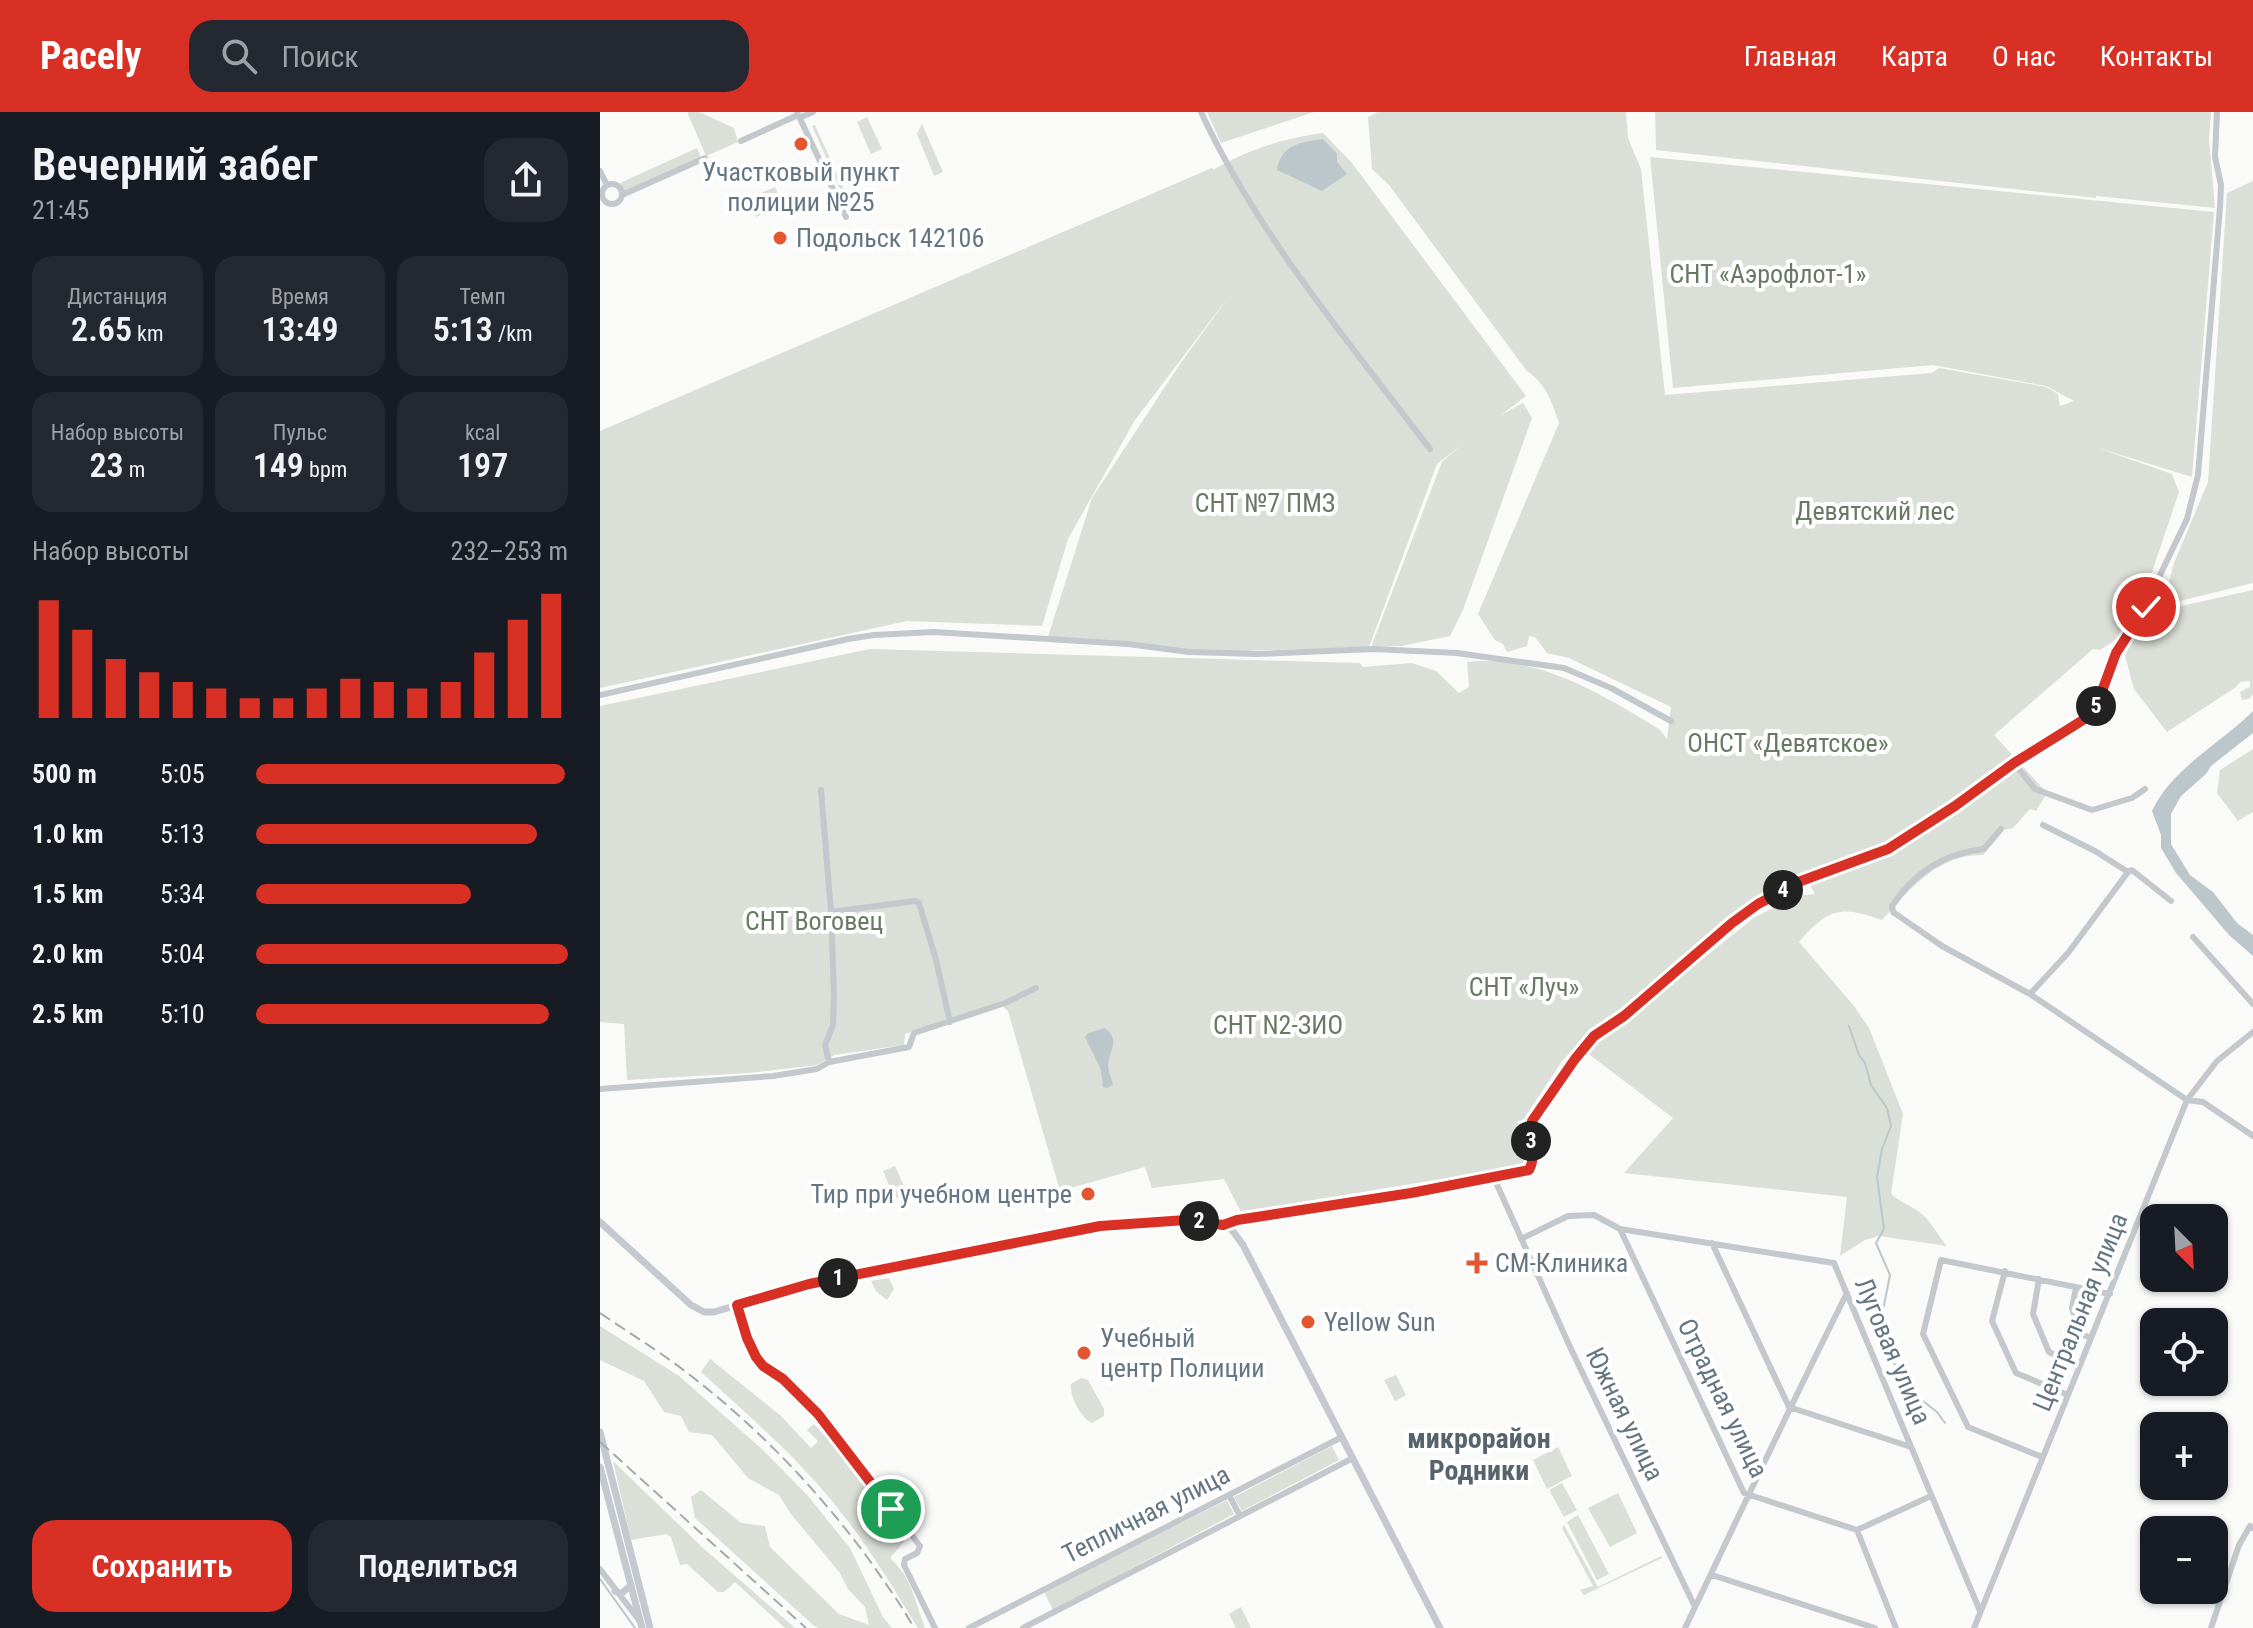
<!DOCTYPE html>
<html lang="ru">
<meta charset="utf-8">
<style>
:root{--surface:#171b24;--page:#242831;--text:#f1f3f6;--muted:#9ea1a6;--accent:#d93025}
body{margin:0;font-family:"Roboto Condensed",sans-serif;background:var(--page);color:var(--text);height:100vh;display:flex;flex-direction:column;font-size:30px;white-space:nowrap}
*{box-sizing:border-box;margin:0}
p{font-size:26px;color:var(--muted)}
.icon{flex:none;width:44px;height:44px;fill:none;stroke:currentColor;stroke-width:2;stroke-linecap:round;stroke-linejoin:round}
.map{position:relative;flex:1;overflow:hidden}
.side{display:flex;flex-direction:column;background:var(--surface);width:600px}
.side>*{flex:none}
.needle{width:52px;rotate:156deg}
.buttons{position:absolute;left:1540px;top:1092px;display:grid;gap:16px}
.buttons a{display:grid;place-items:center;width:88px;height:88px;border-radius:16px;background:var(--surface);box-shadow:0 2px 6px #0004;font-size:40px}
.pin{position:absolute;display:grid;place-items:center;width:68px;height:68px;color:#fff;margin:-34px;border:4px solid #fff;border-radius:50%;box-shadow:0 2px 8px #0007}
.km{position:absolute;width:40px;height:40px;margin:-20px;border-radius:50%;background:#222;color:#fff;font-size:22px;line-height:40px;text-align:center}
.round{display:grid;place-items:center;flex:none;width:84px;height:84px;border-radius:24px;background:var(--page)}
.headline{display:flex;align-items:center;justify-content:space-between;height:136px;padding:0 32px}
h1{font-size:44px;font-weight:600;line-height:60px}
.figures{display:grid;grid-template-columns:repeat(3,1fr);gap:12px;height:136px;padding:8px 32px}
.figures div{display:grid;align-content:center;border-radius:20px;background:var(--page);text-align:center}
.figures b{font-size:34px;font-weight:600}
.figures small{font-size:22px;font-weight:400}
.figures p{font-size:22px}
.chart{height:224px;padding:16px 32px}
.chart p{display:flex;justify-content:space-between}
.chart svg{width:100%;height:144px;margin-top:8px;stroke:var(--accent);stroke-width:6}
.button{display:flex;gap:16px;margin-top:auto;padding:16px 32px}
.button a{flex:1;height:92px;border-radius:24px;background:var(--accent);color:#fff;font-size:32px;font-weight:600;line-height:92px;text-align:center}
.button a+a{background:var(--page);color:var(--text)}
ul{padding:0 32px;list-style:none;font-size:26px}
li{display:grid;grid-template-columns:128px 96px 1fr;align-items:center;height:60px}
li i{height:20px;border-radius:10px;background:var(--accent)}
header{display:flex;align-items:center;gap:48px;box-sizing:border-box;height:112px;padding:0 40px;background:var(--accent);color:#fff}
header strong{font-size:38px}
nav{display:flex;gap:44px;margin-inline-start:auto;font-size:28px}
.search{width:560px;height:72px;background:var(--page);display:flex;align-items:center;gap:20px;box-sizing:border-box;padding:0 28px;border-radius:24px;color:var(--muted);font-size:30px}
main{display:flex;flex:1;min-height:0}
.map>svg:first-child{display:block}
</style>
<header>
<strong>Pacely</strong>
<div class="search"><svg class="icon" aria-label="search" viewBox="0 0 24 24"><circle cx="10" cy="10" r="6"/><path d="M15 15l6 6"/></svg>Поиск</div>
<nav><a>Главная</a><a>Карта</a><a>О нас</a><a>Контакты</a></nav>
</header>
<main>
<section class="side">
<div class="headline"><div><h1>Вечерний забег</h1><p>21:45</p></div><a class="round"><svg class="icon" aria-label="share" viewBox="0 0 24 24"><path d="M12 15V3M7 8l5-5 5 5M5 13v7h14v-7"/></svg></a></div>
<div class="figures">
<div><p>Дистанция</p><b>2.65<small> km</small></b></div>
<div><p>Время</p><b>13:49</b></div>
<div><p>Темп</p><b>5:13<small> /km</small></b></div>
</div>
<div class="figures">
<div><p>Набор высоты</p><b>23<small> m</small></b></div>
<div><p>Пульс</p><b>149<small> bpm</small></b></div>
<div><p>kcal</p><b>197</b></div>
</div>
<div class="chart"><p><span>Набор высоты</span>232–253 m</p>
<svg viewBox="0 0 160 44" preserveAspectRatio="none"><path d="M5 44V8M15 44V17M25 44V26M35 44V30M45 44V33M55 44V35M65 44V38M75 44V38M85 44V35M95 44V32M105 44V33M115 44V35M125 44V33M135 44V24M145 44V14M155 44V6"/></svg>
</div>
<ul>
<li><b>500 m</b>5:05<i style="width:99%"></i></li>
<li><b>1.0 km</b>5:13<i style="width:90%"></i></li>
<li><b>1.5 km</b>5:34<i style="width:69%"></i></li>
<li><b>2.0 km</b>5:04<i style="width:100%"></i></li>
<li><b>2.5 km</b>5:10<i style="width:94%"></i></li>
</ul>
<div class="button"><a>Сохранить</a><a>Поделиться</a></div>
</section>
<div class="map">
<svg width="1653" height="1516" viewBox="0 0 1653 1516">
<rect width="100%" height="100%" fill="#fafaf8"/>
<path fill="#dadfd7" d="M87,0H99L134,16L138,30L106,44Z
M607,0H714L621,31Z
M779,0H1026L1028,26L1041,57L1065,283L1332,261L1339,256L1446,275L1458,282L1460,294L1474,289L1446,274L1333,253L1073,276L1050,45L1614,100L1592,365L1495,335L1572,362L1579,380L1548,472L1516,528L1500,538L1493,537L1394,623L1447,681L1436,699L1430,697L1413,716L1403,718L1383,743C1338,742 1310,777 1282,808C1241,793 1228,796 1199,830L1254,894L1269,916L1303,1002L1291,1082C1301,1091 1313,1094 1323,1103C1332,1111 1339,1125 1347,1134L1279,1124L1265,1128L1240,1144L1247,1085L1024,1061L1073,1006L986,940L1155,805L1197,784L1215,782L1205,764L1141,799L1080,847L1024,898L992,919L962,949L924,1007L917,1010L924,1024L926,1053L641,1100L624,1067L552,1076L545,1055L460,1079L408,899L400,892L305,922L304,933L234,943L217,953L148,961L27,968L24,912L0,910V594L270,537L760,551L763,555L812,551L836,559L859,581L869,575L867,550C938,542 1002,583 1059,617L1067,627L1071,595L969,546L947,541L935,525L929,524L927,534L907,540L903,532L895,528L878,502L959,311C952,290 946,272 927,259L789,73L772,57L768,5Z
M1055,0H1611L1609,27L1615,96L1496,84V86L1056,38Z
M267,5L282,37L271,42L257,10Z
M322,12L343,60L334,64L317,22Z
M215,13L250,91L247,93L212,14Z
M723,21L752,51L926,284L901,303L923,291L932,306L863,498L850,524L801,534L771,535L842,350L861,333L837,352L769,535L611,540L447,528L492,386L580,252L633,179L535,308L468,427L442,514L307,509L0,576V319L612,56L613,58C647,38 684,26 723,21Z
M97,36L101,46L25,80L20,71Z
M1653,69V471L1563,493L1574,451L1608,370L1627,81Z
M175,75L183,93L156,105L147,87Z
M1653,478V582L1649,587L1642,588L1640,580L1650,575V569L1640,570L1636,575L1567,620L1534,577L1525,544L1541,503Z
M1653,637V700L1638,709L1617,681L1620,658Z
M295,1054L307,1081L295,1087L283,1059Z
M289,1166L294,1177L287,1188L276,1179L271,1169Z
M0,1214L79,1264L162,1337L208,1384L250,1436L283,1505L292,1516H218L213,1513L95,1406L91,1385L101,1378L141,1411L165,1414L170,1435L239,1502L269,1513L265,1495L248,1477L240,1461L191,1402L179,1383L148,1366L112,1323L89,1320L81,1304L64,1300L44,1269L0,1248Z
M110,1247L181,1304L211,1336L218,1329L207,1318L214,1312L271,1372L308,1425L290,1446C313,1467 314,1488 325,1516H318C291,1472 265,1429 232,1389C193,1342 146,1301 101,1260Z
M796,1263L806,1283L795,1289L784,1268Z
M481,1266L488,1268L504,1297V1304L492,1311C481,1306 469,1283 471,1272Z
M732,1334L739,1348L642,1399L634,1385Z
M958,1335L972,1364L947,1377L933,1348Z
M13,1349L103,1436L195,1516H185L135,1470L124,1480H118L87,1452L80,1453L71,1425L66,1422L31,1428Z
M962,1371L977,1398L964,1405L949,1378Z
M1018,1381L1037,1421L1010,1435L988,1396Z
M627,1388L634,1402L453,1498L444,1480Z
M978,1403L1009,1462L997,1468L967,1410Z
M964,1413L998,1475L1061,1444L1062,1446L984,1483L980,1478L993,1474L962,1416Z
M641,1495L651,1516H636L629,1502Z"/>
<path fill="#bbc7cb" d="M723,27L737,42V50L747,62L722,79L677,58C681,32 702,30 723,27Z
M1653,599V621L1611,654L1606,662L1581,684L1571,702V732L1590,763L1613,780L1637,811L1653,823V844L1629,823L1576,761L1561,736V723L1552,699C1572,656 1620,632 1653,599Z
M505,916C521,929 509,938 508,953C508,959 512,967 513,973L507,976L503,975L501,958L485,925L488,921Z"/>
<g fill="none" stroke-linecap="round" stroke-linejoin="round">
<path stroke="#bbc7cb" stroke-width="2" d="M1249,914L1259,943L1265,951L1271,973L1287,996L1291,1014L1282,1037L1277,1065L1284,1117L1276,1131L1290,1163L1278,1223L1282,1235L1319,1286L1337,1300L1345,1311
M0,1467L35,1516"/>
<path stroke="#c3c8cc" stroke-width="6" d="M197,0L246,105
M601,0C658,123 748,229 830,337
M201,5L213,0
M141,29L198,3
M0,59L7,73
M2 82a10 10 0 1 1 20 0a10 10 0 1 1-20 0Z
M22,83L105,46
M1557,500L1554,491L1560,463L1587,407L1598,363L1620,95L1621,73L1615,45L1617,0
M0,583L248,527L274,523L334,520L528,532L589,540L658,542L773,537L857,541L964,556L1011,576L1071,609
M1414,651L1435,677L1492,698L1532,686L1545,677
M221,678L231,800L234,882L233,913L225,933L229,950
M1443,713L1495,739L1528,760L1468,841L1430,882L1587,988L1603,990L1653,1024
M1401,717L1384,737C1344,741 1314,761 1292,794L1293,800L1342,834L1430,882
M1528,760L1532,758L1571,789
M231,800L315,789L319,791L336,848L350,910
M1593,825L1653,892
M0,977L173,964L217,957L229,950L309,935L314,921L405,891L436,876
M894,1066L971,1237L1095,1495
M623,1113L637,1108L811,1081L929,1058C938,1042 927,1026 932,1009L975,947L994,924L1024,904L1132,811L1158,792L1201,769L1288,737L1355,694L1414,651L1491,603C1503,584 1507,564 1515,543C1525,521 1541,504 1555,485
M1020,1117L1144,1381L1257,1418L1331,1384
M921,1127L968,1104L994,1103L1020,1117L1234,1151L1380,1499
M1112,1131L1189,1295L1311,1335
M1405,1159L1392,1209L1416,1261L1468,1283
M1439,1167L1433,1202L1449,1240L1480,1254
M1476,1176L1472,1196L1479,1221L1491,1226
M137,1193L147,1226L156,1245L163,1254L183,1267L218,1302L320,1434L317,1441L305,1447L304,1453L335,1516
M1442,1345L1368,1315L1323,1222L1341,1148L1510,1182
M629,1383L640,1404
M1257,1418L1296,1516
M0,1457L39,1508
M1112,1463L1275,1516
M369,1516L742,1325
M423,1516L753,1346
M1085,1516C1139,1404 1191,1292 1247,1181
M1374,1516L1587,988L1617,949L1653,920
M1611,1516L1639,1433L1650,1414L1653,1416"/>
<path stroke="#c3c9ce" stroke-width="7" d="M0,1110L91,1193L104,1200H114L209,1172L500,1114L586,1108L607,1109L632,1118L643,1133L840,1516
M0,1320L50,1516
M0,1355L42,1516
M15,1479L21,1482L31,1473"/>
<path stroke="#a2aab0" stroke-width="2" stroke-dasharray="12 6" stroke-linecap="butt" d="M0,1201C29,1221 59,1239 86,1260C157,1314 218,1378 270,1449C285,1471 301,1492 314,1516
M0,1330L206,1516"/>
</g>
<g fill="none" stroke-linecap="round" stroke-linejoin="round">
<g stroke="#fff" stroke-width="16">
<path id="route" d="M291,1397L218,1302L183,1267L163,1254L156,1245L147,1226L137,1193L209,1172L500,1114L586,1108L623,1113L637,1108L811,1081L929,1058C938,1042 927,1026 932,1009L975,947L994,924L1024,904L1132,811L1158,792L1201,769L1288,737L1355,694L1414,651L1491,603L1498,590L1516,541L1546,495"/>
</g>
<use href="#route" stroke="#d93025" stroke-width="10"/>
</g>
<g fill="#e4572e" stroke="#fff" stroke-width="3">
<circle cx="201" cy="32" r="8"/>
<circle cx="180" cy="126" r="8"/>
<circle cx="488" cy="1082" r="8"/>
<path d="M873 1139h8v8h8v8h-8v8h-8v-8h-8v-8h8z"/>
<circle cx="708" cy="1210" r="8"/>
<circle cx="484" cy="1241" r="8"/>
</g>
<g text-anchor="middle" stroke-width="8" stroke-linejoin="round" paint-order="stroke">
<g font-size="26" fill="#657683" stroke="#fff" text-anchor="start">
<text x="201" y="69" text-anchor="middle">Участковый пункт<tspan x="201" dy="30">полиции №25</tspan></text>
<text x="196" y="135">Подольск 142106</text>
<text x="472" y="1091" text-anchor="end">Тир при учебном центре</text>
<text x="895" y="1160">СМ-Клиника</text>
<text x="724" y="1219">Yellow Sun</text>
<text x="500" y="1235">Учебный<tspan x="500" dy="30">центр Полиции</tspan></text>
</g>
<g font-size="26" fill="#687a64" stroke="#fff">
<text x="1168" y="171">СНТ «Аэрофлот-1»</text>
<text x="665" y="400">СНТ №7 ПМЗ</text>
<text x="1275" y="408">Девятский лес</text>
<text x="1188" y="640">ОНСТ «Девятское»</text>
<text x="214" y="818">СНТ Воговец</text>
<text x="924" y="884">СНТ «Луч»</text>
<text x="678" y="922">СНТ N2-ЗИО</text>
</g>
<g font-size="26" fill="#657683" stroke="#fff">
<text transform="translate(1480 1200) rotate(-68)" y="9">Центральная улица</text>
<text transform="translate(1293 1239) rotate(67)" y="9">Луговая улица</text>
<text transform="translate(1123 1286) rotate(64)" y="9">Отрадная улица</text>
<text transform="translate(1025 1302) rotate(64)" y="9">Южная улица</text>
<text transform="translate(546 1402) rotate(-27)" y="9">Тепличная улица</text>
</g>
<g font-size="28" font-weight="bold" fill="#57646e" stroke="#fff">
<text x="879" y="1336">микрорайон<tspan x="879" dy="32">Родники</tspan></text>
</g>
</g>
</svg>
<div class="buttons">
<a><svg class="needle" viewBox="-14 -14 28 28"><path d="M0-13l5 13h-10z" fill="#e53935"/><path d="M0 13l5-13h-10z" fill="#9ea1a6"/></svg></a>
<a><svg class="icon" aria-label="locate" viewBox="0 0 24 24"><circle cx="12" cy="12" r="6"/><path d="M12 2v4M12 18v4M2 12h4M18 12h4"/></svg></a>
<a>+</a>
<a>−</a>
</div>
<div class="pin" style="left:291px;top:1397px;background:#1e9e55"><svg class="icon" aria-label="arrive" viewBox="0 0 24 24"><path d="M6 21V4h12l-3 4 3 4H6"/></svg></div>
<div class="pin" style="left:1546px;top:495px;background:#d93025"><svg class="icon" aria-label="check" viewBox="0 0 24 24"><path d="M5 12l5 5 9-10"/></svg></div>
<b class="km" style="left:238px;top:1166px">1</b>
<b class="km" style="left:599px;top:1109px">2</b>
<b class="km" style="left:931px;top:1029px">3</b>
<b class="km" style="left:1183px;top:778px">4</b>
<b class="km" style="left:1496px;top:594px">5</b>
</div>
</main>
